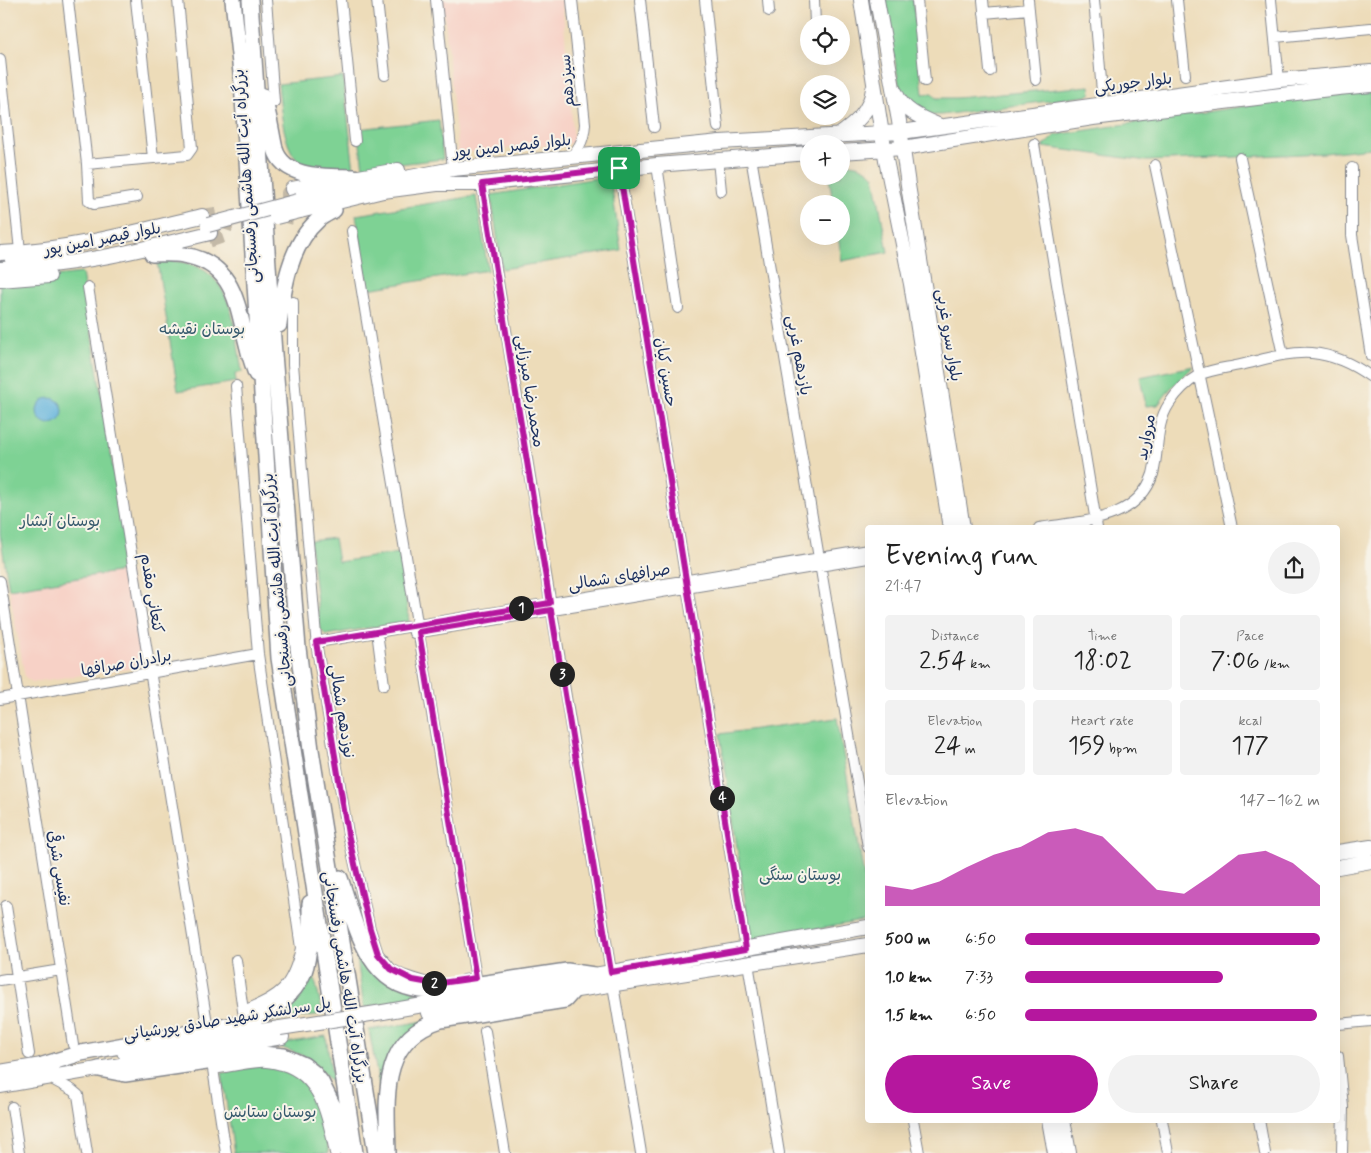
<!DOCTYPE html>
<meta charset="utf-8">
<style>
:root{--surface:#fff;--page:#f2f2f2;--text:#222;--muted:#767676;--accent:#b5179e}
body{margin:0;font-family:Mynerve,"Playpen Sans Arabic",sans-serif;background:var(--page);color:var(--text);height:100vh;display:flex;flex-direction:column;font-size:19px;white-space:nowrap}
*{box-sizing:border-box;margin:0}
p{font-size:16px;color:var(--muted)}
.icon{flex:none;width:28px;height:28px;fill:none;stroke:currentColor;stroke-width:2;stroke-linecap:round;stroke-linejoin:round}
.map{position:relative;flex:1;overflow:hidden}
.sheet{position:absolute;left:865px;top:525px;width:475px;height:598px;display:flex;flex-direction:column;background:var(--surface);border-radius:5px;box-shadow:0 5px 20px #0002}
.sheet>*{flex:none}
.buttons{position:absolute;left:800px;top:15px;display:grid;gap:10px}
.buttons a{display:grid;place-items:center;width:50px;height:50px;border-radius:50%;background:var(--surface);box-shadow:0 5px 20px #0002;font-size:25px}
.pin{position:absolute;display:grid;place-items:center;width:42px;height:42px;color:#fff;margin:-21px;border-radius:10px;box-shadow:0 2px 8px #0006}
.km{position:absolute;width:25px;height:25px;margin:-12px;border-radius:50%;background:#222;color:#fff;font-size:14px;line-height:25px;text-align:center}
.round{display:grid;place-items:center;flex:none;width:52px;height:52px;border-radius:26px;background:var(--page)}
.summary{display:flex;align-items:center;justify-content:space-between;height:85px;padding:0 20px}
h1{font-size:28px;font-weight:600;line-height:38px}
.figures{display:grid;grid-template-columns:repeat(3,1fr);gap:8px;height:85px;padding:5px 20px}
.figures div{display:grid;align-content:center;border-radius:5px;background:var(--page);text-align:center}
.figures b{font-size:25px;font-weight:600}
.figures small{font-size:14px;font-weight:400}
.figures p{font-size:14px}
.chart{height:140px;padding:10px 20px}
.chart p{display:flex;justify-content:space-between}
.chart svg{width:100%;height:90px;margin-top:5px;fill:var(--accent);opacity:.7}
.button{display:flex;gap:10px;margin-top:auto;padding:10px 20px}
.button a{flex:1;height:58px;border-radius:30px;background:var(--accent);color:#fff;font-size:20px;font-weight:600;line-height:58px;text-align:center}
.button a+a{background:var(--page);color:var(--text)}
ul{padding:0 20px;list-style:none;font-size:16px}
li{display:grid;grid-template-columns:80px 60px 1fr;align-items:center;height:38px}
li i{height:12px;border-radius:6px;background:var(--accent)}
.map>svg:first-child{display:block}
</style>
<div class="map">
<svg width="1371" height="1153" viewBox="0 0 1371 1153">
<rect width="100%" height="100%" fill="#f7f3e8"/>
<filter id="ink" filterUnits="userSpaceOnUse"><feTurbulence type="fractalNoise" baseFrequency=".02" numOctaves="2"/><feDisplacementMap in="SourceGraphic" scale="10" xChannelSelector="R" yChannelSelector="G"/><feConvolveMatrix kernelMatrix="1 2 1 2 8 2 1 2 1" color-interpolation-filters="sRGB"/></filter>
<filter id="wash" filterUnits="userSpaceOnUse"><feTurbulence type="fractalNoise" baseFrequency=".0096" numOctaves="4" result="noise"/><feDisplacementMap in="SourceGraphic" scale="20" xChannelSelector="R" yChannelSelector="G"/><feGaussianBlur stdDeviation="1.12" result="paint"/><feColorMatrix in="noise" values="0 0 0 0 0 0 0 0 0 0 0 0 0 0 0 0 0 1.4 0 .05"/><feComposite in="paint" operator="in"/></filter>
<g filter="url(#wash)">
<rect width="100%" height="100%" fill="#eddcb9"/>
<path fill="#f7d1c6" d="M443,0H562L574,143L458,153Z
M129,570L142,667L32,682L25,677L9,589Z"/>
<path fill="#7ed294" stroke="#4c8079" d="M885,0H913L923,94L932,93L936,98H956L1090,86L1091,93L1087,96L941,115H925L901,96Z
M343,77L354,170C339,170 321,171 306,166C282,157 281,106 278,84Z
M1371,93V148L1325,153L1148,161L1043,147L1055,135L1304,97Z
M439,120L443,159L363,168L358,129Z
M841,164C853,163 866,166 874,176L888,252L842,261L838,236H841V204H833L829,176H841Z
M610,176L621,250L502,269L491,195Z
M476,196L488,270L368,289L356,215Z
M157,261C232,256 233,316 242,372L235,374L236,382L178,391Z
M82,273L129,570L9,589L0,534V282Z
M1194,366L1170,389L1158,405L1146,406L1140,377Z
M334,538L338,562L399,553L409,621L326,635L320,629L310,541Z
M837,718L867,894V920L754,941L751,940L720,734Z
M355,944L417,994L418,997L364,1008Z
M311,964L323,1014L258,1023Z
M425,1021L385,1069L380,1091L369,1030Z
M326,1036L333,1083L315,1064L304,1056L275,1045Z
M264,1065C270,1066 277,1067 283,1069C319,1084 322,1120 329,1153H234L222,1073Z"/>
<path fill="#62b4dd" stroke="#3e729e" d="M37 411a13 13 0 1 1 26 0a13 13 0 1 1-26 0Z"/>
</g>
<g filter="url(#ink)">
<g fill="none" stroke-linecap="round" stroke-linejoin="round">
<path stroke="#c3b9a7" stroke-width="14" stroke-dasharray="14 7" stroke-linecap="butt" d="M292,189L288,193L285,208L290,217L299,219
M202,216L216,214L222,216L226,227L223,236L206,242"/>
<g stroke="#84868c" stroke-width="12">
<path id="minor" d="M68,0L87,164L89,201L94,204L137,197
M136,0L153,158
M266,0L274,102
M341,0L355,141
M377,0L385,75
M436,0L453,169
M640,0L654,127
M705,0L718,127
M768,0L769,11
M814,0L815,24
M917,0L925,81
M983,0L990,71
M1028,0L1036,80
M1094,0L1103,103
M1177,0L1185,75
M1271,0L1279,80
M984,13L1029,9
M1275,37L1371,28
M0,59L20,251
M1034,144L1097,528
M571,156C581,147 584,137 585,124L572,0
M751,157L868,847
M1240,158L1283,355
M718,160L721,191
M87,164L187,155L192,148L178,0
M657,165L678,308
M1155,165L1232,528
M619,168L746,949
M1352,168V235L1371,356
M482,184L611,972
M352,231L476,978L465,980
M88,287L207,1023
M293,302V364L317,648L348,834L370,929L378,954L391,969L402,975L424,982L438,983
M236,386L258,654L301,948C292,988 280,997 243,1011L236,960
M1039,528C1081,521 1137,522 1153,474C1159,451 1155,425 1169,404C1176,393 1187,382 1199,375C1212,369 1227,368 1240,365C1263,360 1288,351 1312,353C1334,355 1353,364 1371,377
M0,581L73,1045
M414,633L868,558
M378,639L384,685
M317,642L868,550
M0,699L258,654
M6,906L29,1054
M748,963L779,1153
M0,980L61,970
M613,985L641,1153
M1338,1024L1371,1021
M485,1031L505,1153
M1338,1056L1343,1107L1342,1153
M48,1077L72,1090L78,1095L87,1153
M12,1107L19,1153
M913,1120L919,1153
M1162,1120L1168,1153
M1259,1120L1265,1153
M226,1153L213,1069C228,1067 244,1063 259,1062C267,1061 274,1063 282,1065C321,1076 328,1119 335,1153"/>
</g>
<g stroke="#84868c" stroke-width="16">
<path id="major" d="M861,0L886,160L911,284L950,528
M877,0L899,121L908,185L963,528
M896,93C902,111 924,119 940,126
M838,136C855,124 870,112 873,89
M841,152L903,148L1093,118L1338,88L1371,85
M292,189L398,170
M298,201L342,190L453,169L720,142L901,132L1279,80L1371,72
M300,211L383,191L437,184H482L657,165L809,153
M0,253C69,250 135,232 202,216
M12,260L58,256
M0,269C72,267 140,250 210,233
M0,280L49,276
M1338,852L1371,847
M1338,867L1371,861
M383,1012L868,927
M429,1013L868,945
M124,1052L280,1028
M0,1072L54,1063
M0,1086L282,1037
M1049,1120L1055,1153
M1063,1120L1069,1153"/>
</g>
<g stroke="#84868c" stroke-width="18">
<path id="highway" d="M233,0L242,82L279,658L355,1153
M250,0L274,354L298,648L311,750L376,1153
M263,96C269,113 271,131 275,149C284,180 329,176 354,177
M152,254C163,254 173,253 183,255C236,263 237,307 248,348C250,357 253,365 256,374
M279,325C283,290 289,246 318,220C322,216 329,213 334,210
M340,878C358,930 368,997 439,990L567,971L594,975
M43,1065L81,1053L244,1023C269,1014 294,997 304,972C311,953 310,923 310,903
M99,1069L125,1074L261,1054L284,1056L304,1065L314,1073L321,1082L333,1106L347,1153
M388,1153C387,1100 378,1039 441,1020L565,1000L573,991"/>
</g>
<use href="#minor" stroke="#fff" stroke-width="10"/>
<use href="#major" stroke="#fff" stroke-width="14"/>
<use href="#highway" stroke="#fff" stroke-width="15"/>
<g stroke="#84868c" stroke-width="16" stroke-linecap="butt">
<path id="major-bridge" d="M276,217L300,211
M208,225L298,201
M280,1028L383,1012"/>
</g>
<use href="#major-bridge" stroke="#fff" stroke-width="14"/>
</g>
</g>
<g fill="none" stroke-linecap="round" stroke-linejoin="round" filter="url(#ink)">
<g stroke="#fff" stroke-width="10">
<path id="route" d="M619,168L746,949L611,972L551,610L419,632L476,978L441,983L424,982L413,980L391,969L378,954L370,929L348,834L316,642L550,603L482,184Z"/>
</g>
<use href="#route" stroke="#b5179e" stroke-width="6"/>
</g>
<g text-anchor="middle" stroke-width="4" stroke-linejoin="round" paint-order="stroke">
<g font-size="16" fill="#1b2f5e" stroke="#f7f3e8">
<text transform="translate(566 81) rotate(-95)" y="6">سیزدهم</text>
<text transform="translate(1133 82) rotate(-7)" y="6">بلوار جوریکی</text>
<text transform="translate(512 145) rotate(-6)" y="6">بلوار قیصر امین پور</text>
<text transform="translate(245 176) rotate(-94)" y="6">بزرگراه آیت الله هاشمی رفسنجانی</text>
<text transform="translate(102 238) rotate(-11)" y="6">بلوار قیصر امین پور</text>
<text transform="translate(950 335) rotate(81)" y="6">بلوار سرو غربی</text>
<text transform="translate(800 355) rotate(80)" y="6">یازدهم غربی</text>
<text transform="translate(667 372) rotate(81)" y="6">حسین کیان</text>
<text transform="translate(531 391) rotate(81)" y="6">محمدرضا میرزایی</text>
<text transform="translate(1145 437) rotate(-79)" y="6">مروارید</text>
<text transform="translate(619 576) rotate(-9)" y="6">صرافهای شمالی</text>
<text transform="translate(276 580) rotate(-95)" y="6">بزرگراه آیت الله هاشمی رفسنجانی</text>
<text transform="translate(153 593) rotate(81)" y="6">کنعانی مقدم</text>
<text transform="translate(126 662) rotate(-10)" y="6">برادران صرافها</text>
<text transform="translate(343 711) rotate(81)" y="6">نوزدهم شمالی</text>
<text transform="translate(60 868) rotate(81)" y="6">نفیسی شرقی</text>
<text transform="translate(346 977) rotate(81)" y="6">بزرگراه آیت الله هاشمی رفسنجانی</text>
<text transform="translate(227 1018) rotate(-9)" y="6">پل سرلشکر شهید صادق پورشیانی</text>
</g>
<g font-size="16" fill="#34586c" stroke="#f7f3e8">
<text x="202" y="334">بوستان نقیشه</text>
<text x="60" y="526">بوستان آبشار</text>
<text x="800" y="880">بوستان سنگی</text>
<text x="270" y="1117">بوستان ستایش</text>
</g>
</g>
</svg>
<div class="buttons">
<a><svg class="icon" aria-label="locate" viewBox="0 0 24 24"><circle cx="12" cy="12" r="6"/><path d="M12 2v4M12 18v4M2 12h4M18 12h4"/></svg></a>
<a><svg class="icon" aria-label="layers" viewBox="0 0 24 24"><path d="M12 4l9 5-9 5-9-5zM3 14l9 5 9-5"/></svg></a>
<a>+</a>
<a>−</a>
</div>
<div class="pin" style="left:619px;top:168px;background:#1e9e55"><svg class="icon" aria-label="arrive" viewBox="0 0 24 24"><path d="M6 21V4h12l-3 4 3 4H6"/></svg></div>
<b class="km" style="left:521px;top:608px">1</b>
<b class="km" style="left:434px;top:983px">2</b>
<b class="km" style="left:562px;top:674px">3</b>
<b class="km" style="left:722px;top:798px">4</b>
<section class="sheet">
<div class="summary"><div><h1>Evening run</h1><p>21:47</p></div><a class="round"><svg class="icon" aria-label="share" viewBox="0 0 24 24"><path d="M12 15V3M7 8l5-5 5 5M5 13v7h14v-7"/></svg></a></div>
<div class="figures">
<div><p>Distance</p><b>2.54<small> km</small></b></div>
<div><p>Time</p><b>18:02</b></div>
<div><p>Pace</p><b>7:06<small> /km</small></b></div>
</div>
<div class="figures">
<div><p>Elevation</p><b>24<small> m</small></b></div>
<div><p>Heart rate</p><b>159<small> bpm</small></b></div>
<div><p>kcal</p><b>177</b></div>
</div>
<div class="chart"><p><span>Elevation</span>147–162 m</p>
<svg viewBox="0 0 160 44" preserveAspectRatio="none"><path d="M0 44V34L10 36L20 32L30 25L40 19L50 15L60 8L70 6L80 10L90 23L100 36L110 38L120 29L130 19L140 17L150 23L160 34V44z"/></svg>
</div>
<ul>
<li><b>500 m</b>6:50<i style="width:100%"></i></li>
<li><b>1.0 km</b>7:33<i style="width:67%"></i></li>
<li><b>1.5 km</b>6:50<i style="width:99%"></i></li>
</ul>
<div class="button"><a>Save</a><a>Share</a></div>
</section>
</div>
